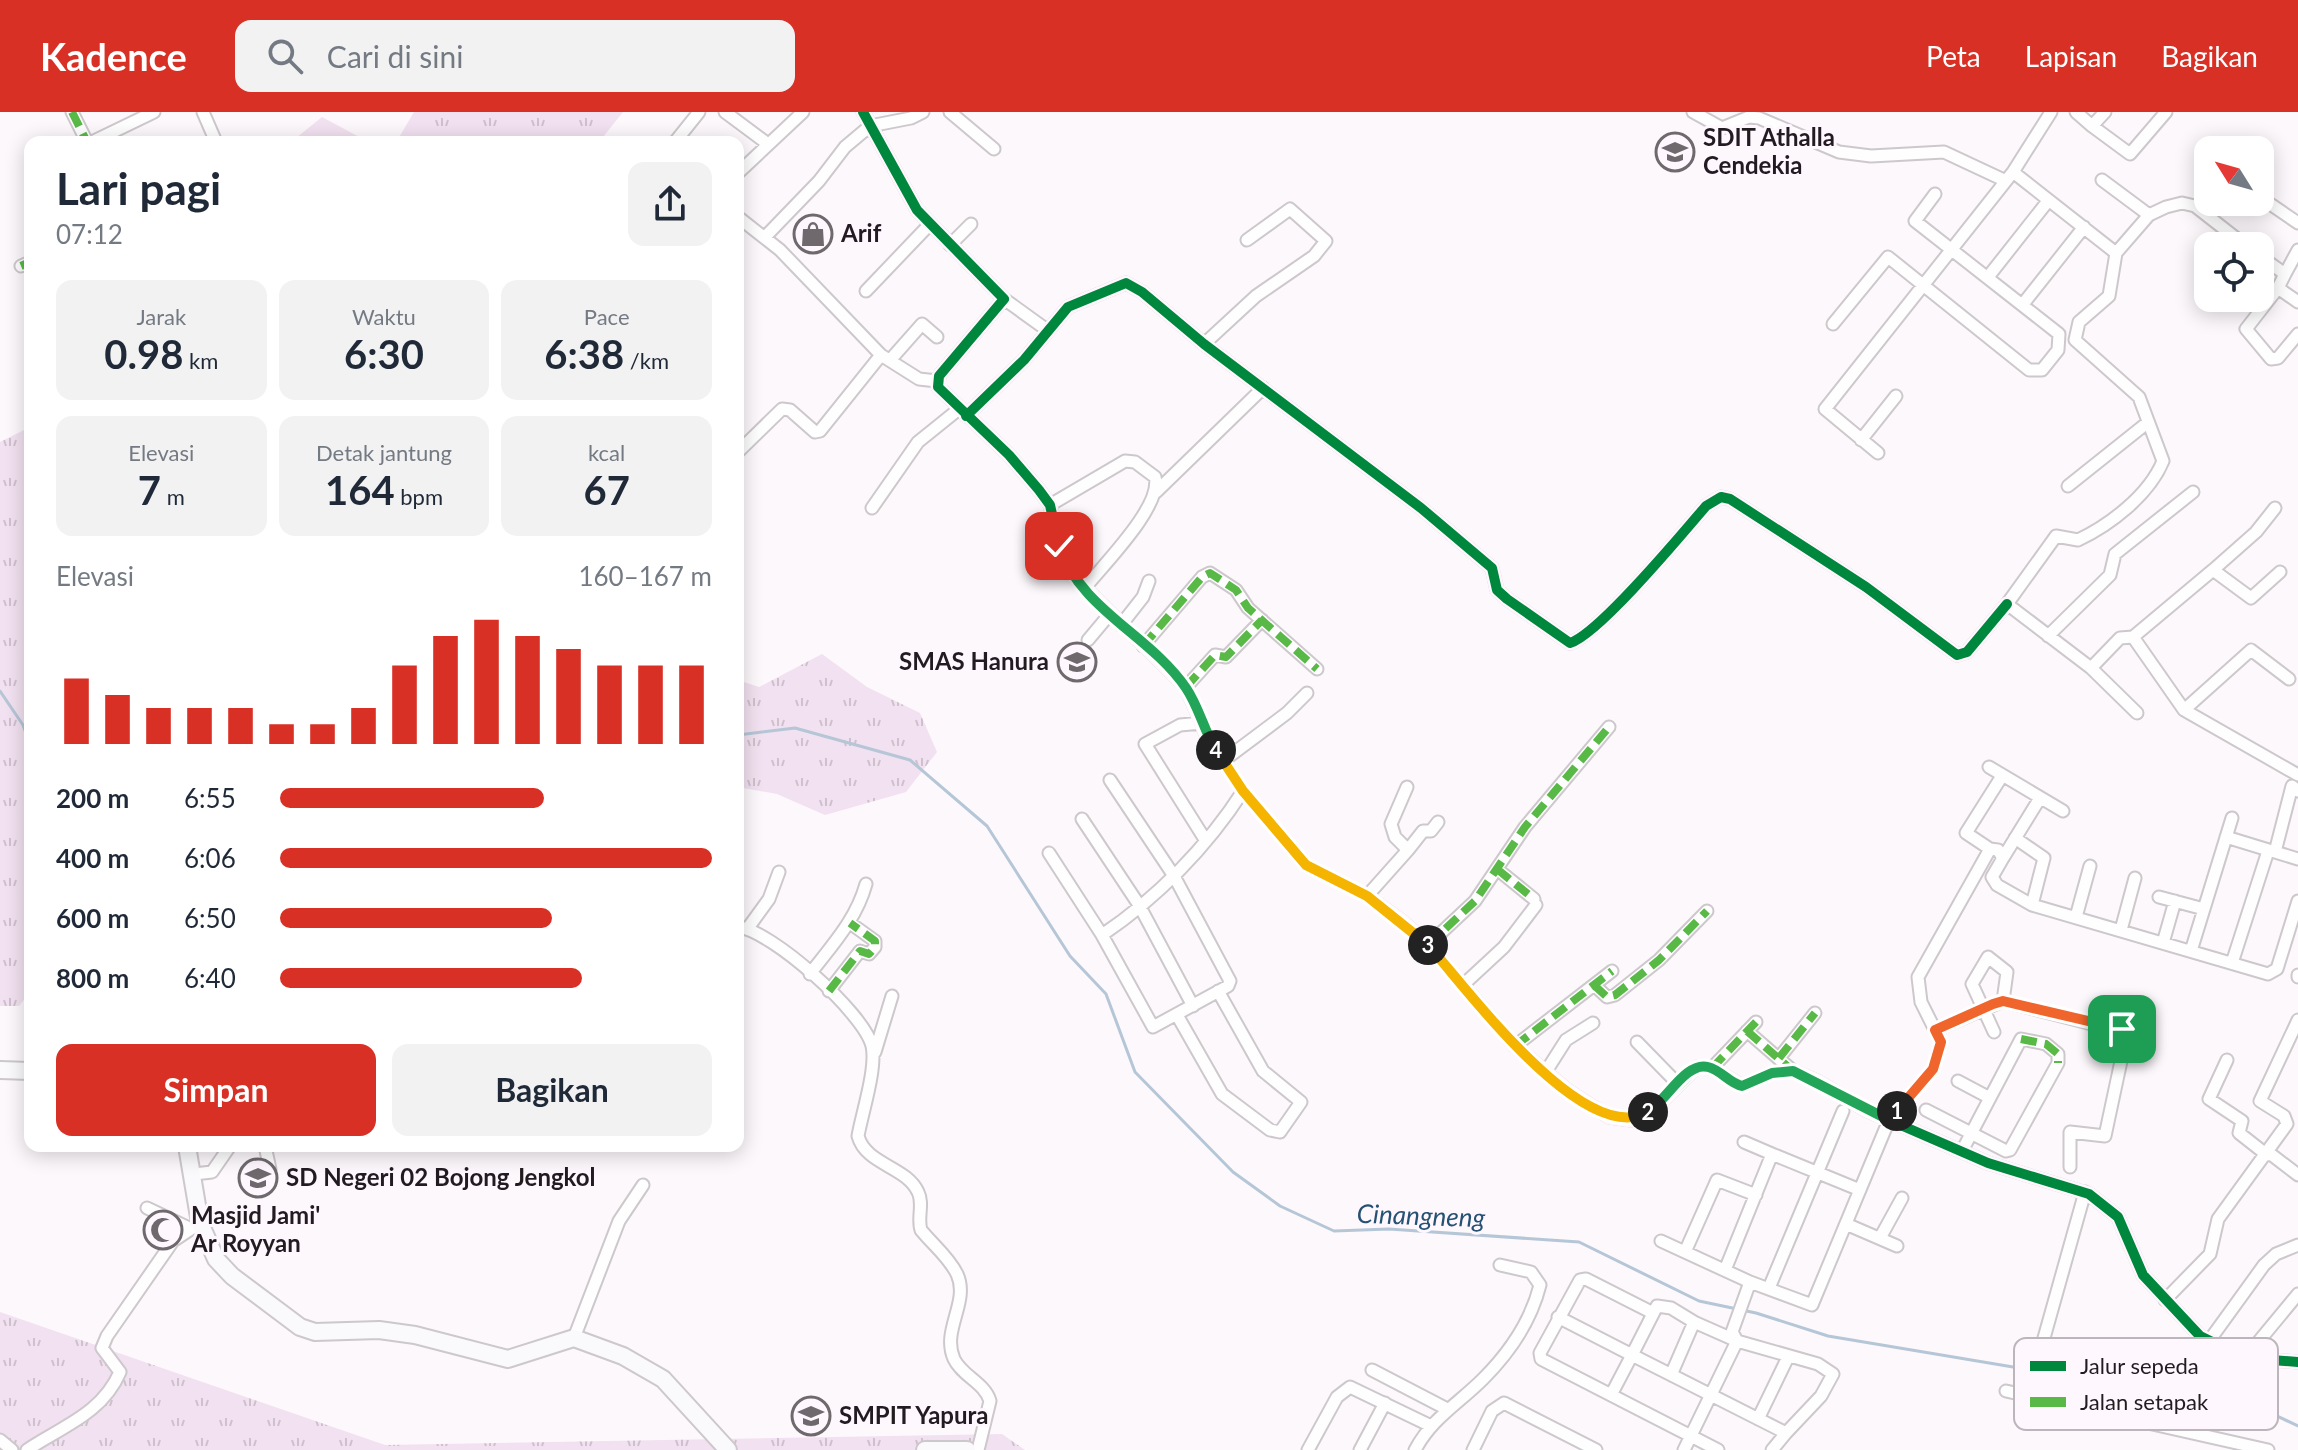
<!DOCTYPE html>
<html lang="id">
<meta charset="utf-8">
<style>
:root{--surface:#fff;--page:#f2f2f3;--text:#1f2937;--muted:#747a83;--accent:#d93025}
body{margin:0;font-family:Lato,sans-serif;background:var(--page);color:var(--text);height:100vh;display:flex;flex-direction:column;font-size:30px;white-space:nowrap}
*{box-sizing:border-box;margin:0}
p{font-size:26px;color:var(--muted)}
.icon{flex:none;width:44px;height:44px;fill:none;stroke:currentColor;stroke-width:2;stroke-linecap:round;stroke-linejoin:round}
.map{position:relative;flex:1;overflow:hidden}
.sheet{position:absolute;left:24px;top:24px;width:720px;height:1016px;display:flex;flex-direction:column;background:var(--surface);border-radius:16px;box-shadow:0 4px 20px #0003}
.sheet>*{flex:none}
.needle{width:52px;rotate:307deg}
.controls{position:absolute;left:2194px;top:24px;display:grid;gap:16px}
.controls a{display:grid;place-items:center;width:80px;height:80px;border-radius:16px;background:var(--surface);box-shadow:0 4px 20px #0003;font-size:40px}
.pin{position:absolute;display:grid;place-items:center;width:68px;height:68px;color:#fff;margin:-34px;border-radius:16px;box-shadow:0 4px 12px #0006}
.km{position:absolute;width:40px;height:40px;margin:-20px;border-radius:50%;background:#222;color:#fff;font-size:22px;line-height:40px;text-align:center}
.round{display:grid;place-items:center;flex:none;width:84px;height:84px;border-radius:16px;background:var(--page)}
.head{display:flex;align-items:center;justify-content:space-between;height:136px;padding:0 32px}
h1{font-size:44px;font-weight:700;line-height:60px}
.figures{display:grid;grid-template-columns:repeat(3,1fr);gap:12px;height:136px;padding:8px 32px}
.figures div{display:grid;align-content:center;border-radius:16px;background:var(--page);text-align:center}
.figures b{font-size:40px;font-weight:700}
.figures small{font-size:22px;font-weight:400}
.figures p{font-size:22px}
.chart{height:224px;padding:16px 32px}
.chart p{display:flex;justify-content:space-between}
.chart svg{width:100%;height:144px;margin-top:8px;stroke:var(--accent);stroke-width:6}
.primary-button{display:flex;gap:16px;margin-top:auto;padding:16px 32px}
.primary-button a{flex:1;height:92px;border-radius:16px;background:var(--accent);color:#fff;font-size:32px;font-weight:700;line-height:92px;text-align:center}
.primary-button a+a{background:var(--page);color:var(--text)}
ul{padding:0 32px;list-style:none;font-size:26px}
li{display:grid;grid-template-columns:128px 96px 1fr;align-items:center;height:60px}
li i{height:20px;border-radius:10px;background:var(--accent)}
header{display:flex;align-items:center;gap:48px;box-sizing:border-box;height:112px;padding:0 40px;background:var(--accent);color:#fff}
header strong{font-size:38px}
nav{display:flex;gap:44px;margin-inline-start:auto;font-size:28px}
.search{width:560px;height:72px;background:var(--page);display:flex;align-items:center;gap:20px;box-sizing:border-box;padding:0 28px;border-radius:16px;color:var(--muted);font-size:30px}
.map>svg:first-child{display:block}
</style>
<header>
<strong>Kadence</strong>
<div class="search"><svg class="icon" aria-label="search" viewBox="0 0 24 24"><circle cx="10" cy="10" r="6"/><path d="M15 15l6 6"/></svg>Cari di sini</div>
<nav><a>Peta</a><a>Lapisan</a><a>Bagikan</a></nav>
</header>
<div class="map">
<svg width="2298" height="1338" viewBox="0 0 2298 1338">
<defs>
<pattern id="grass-tufts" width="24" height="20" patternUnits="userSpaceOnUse" patternTransform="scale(2)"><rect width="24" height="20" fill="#f2e1f0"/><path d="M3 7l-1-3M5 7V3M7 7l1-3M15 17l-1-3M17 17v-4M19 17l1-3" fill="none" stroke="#cfc0ce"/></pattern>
</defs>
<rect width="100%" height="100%" fill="#fdf8fc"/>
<path fill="url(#grass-tufts)" d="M414,0H623L599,30H291L322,5L363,27H398Z
M30,315V880L19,894H0V330Z
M822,542L867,575L920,601L937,640L906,680L825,703L777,682L738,675V568L759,575Z
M0,1200L385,1333L1002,1322L1025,1338H0Z"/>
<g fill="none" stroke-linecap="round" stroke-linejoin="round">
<path stroke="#b5c6d7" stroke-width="3" d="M0,579L23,613L30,632
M738,623L795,616L910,648L987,714L1070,844L1106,882L1135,960L1233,1060L1280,1094L1334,1119L1389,1117L1579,1130L1699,1189L1756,1201L1828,1224L2031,1258
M2038,1260L2128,1270L2172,1261L2233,1283L2298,1314"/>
<g stroke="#cdc8cc" stroke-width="15">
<path id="street" d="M72,0L87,30
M203,0L216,30
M725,0L768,32
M863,0L917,98L1004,187L939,264L938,275L1009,343L1039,378L1050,393L1059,434L1071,462L1186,575L1206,622L1243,679L1306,753L1367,784L1402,809L1428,833L1515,934L1567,978L1609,1005L1631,1008L1653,998L1697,955L1712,956L1742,974L1772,961L1793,959L1817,969L1866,998L1988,1051L2089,1082L2118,1105L2143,1163L2200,1224L2245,1246L2298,1250
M950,0L994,37
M1693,0L1722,16L1749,5L1759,6L1839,40L1871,44L1944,40L2006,69
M2076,0L2092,14L2105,0
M2092,14L2130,42L2166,0
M92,30L154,0
M675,30L699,0
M2013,60L2116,141
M738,61L803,0
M2102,68L2149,103
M2260,85L2298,111
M738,105L780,138L881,243
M765,125L819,69L845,35L870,14L911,6L923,0
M950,133L971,112
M2246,134L2195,94L2182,91L2166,95L2149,103L2116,141L2109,184L2079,210L2075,228L2139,285L2163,349C2149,383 2110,413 2078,428L2056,424L2007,492L2091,556L2120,526L2133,525L2184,598L2298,663
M2260,144L2285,162L2278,176
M21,154L30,150
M2285,162L2298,138
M1988,165L2048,89
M866,179L930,112
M1004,187L1047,218
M2298,190L2278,176L2246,217L2271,247L2278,246L2298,222
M2023,192L2084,115
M1833,212L1888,145L2029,258H2042L2058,238L2059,222L1915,109L1935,82
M1204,232L1256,184L1314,144L1326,129L1290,97L1247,128
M891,247L922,212L937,225
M966,304L1024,248L1068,195L1126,171L1142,180L1204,232L1421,396L1492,456L1497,478L1507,487L1570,531C1599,522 1682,422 1706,394L1721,385L1730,387L1866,475L1957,543L1967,540L2007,492
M1861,328L1896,284
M738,340L782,297L790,298L815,320L820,319L881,243L919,267L937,269
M1878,341L1825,297L2013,60L2051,0
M2068,374L2147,311
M1156,380L1263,276
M1050,393L1125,349L1135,350L1155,365C1163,394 1102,454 1084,477
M872,396L918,330L959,297
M2213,458L2256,420L2275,396
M1121,513L1143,485L1149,469
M2048,524L2110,463L2115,442L2193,380
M2133,525L2213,458L2251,486L2280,460
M1088,528L1109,503
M1143,534L1202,465L1210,461L1236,478L1248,496L1317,557
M2091,556L2137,601
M1186,575L1215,543L1226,545L1262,508
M2184,598L2251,538L2289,567
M1202,611L1180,613L1145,632L1206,729
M1223,649L1287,601L1307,581
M1989,655L2063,699
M1082,707L1139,793L1193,894
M2226,725L2298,747
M2015,726L2044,746L2032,793
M1990,737L1966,721L2002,664
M1408,738L1423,719H1431L1438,710
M2275,740L2292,674L2298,679
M1049,741L1102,823C1157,786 1207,735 1243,679
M2003,746L2040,686
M1497,757L1534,787
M1367,784L1408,738L1395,725L1391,712L1407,675
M2159,785L2204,797
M2076,805L2090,754
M738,815C771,818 864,901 872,934C877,956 862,1001 858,1024C866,1053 906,1054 918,1080C924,1092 917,1106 921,1118C933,1133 948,1144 957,1162C970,1190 941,1218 954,1247C962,1264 985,1271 990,1289L978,1338
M748,816L769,787L779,760
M2121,818L2135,766
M1102,823L1153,915L1228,874L1230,869L1174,764L1110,668
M2163,831L2175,789
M1428,833L1475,789L1525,715L1609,615
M2191,839L2232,706
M2232,851L2268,739
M810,862C832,833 856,808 866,772
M2298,863V865
M1463,873L1504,835L1536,793
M1594,873L1607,885L1615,883L1659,848L1707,799
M829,879L860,839L869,842L875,835V829L850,811
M1177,903L1222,982L1270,1018L1280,1020L1301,990L1263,959L1218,879
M1935,918L2003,889L2127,921L2105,1024L2070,1020V1055
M1747,919L1793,959
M1994,920L1972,872L1988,845L2007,860L2003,889
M1637,930L1678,972
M1515,934L1612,859
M875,940L892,884
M1779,946L1815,901
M2227,948L2209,987L2242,1009L2239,1021L2267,1043
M1712,956L1756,910
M1545,961L1566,928L1593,911
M1958,969L1990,986
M1926,998L2006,1039L2010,1038L2058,951V942L2046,932L2021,927L1962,1039
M1744,1030L1772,1042
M265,1034L270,1057
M2268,1040L2298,1063
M194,1062L212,1060L230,1034
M147,1096L189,1116
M1846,1112L1897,1134
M1880,1126L1902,1086
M1661,1129L1750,1170
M1685,1140L1717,1068L1756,1083
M1725,1158L1772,1042L1860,1078
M1769,1176L1843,999
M2165,1188L2210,1142L2218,1107L2287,1012L2284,1004L2260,989L2298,908
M1558,1205L1632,1243L1657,1194L1671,1196L1694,1210L1671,1263
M1694,1210L1737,1229L1818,1252L1833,1262L1821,1284L1786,1321
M574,1226L619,1109L643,1073
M2209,1229L2264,1153L2276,1142L2298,1133
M2245,1246L2298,1182
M1372,1258L1447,1297
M2006,1279L2268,1338
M1611,1283L1541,1247L1540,1241L1580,1168L1586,1167L1653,1201
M2028,1283L2085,1080
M1758,1307L1788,1245
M0,1328L12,1338
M27,1338C61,1315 102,1302 120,1260L102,1236L107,1224L173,1129L200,1111
M1308,1338L1337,1285L1350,1275L1429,1313
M1360,1338L1385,1291
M1415,1338C1432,1306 1458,1292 1483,1267C1509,1241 1531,1209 1540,1173L1531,1160L1500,1153
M1473,1338L1492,1299L1504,1291L1596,1338
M1684,1338L1737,1229L1732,1220L1750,1170L1812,1193L1889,1008L1933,957L1941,930L1921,890L1918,865L1990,737L1998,738L2003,746L1992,765L1997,773L2032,793L2268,862L2277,857L2298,789
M1718,1338L1611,1283L1632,1243L1786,1321L1772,1338"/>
</g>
<g stroke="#cdc8cc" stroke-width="20">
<path id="secondary" d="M0,958L30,959
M187,1034L200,1111L216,1147L232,1164L300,1215L315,1220L379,1218L415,1223L508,1247L574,1226L623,1244L663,1267L728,1338
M925,1338H967"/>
</g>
<use href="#street" stroke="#fffeff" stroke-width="11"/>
<use href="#secondary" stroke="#faf9fc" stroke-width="16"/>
<path stroke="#58b947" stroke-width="8" stroke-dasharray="16 8" stroke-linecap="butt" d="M72,0L87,30
M21,154L30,150
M1143,534L1202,465L1210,461L1236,478L1248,496L1317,557
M1186,575L1215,543L1226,545L1262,508
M1497,757L1534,787
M1428,833L1475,789L1525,715L1609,615
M1594,873L1607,885L1615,883L1659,848L1707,799
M829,879L860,839L869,842L875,835V829L850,811
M1747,919L1793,959
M2021,927L2046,932L2058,942V951
M1515,934L1612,859
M1779,946L1815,901
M1712,956L1756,910"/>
<g stroke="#fef7fd" stroke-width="15">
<path id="cycleway" d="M863,0L917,98L1004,187L939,264L938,275L1009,343L1039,378L1050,393L1059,434L1071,462L1186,575L1206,622L1243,679L1306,753L1367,784L1402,809L1428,833L1515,934L1567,978L1609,1005L1631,1008L1653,998L1697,955L1712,956L1742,974L1772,961L1793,959L1817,969L1866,998L1988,1051L2089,1082L2118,1105L2143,1163L2200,1224L2245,1246L2298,1250
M966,304L1024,248L1068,195L1126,171L1142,180L1204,232L1421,396L1492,456L1497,478L1507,487L1570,531C1599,522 1682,422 1706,394L1721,385L1730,387L1866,475L1957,543L1967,540L2007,492"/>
</g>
<use href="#cycleway" stroke="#00873e" stroke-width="10"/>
</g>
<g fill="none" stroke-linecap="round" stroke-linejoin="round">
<g stroke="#fff" stroke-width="16">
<path id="split-1" d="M1897,999L1933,957L1941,930L1935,918L1993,892L2003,889L2122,917"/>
</g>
<g stroke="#fff" stroke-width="16">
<path id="split-2" d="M1648,1000C1666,989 1686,949 1708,955C1721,958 1729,971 1742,974L1772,961L1793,959L1889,1008L1897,999"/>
</g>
<g stroke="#fff" stroke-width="16">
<path id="split-3" d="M1428,833C1466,875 1584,1037 1648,1000"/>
</g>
<g stroke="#fff" stroke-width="16">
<path id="split-4" d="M1216,638L1243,679L1306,753L1367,784L1428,833"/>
</g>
<g stroke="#fff" stroke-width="16">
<path id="split-5" d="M1059,434C1081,498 1150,523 1186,576C1199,595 1204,619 1216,638"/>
</g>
<use href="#split-1" stroke="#f0652b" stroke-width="10"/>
<use href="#split-2" stroke="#22a559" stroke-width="10"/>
<use href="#split-3" stroke="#f5b400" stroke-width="10"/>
<use href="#split-4" stroke="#f5b400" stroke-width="10"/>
<use href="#split-5" stroke="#22a559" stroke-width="10"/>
</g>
<defs>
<g id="school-ring" transform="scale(2)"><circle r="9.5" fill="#fef7fd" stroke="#6f696e" stroke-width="1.5"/><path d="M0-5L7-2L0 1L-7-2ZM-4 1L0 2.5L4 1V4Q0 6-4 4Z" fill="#6f696e"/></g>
<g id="shop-ring" transform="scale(2)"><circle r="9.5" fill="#fef7fd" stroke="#6f696e" stroke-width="1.5"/><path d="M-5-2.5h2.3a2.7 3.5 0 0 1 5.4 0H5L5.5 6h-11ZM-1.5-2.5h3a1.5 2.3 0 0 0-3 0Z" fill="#6f696e"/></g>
<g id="mosque-ring" transform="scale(2)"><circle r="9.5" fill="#fef7fd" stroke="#6f696e" stroke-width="1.5"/><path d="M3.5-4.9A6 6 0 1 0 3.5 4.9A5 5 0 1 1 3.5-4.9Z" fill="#6f696e"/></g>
</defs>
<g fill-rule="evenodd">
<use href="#school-ring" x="1675" y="40"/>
<use href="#shop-ring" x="813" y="122"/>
<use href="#school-ring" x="1077" y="550"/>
<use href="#school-ring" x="258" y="1066"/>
<use href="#mosque-ring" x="163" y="1118"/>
<use href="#school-ring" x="811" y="1304"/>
</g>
<g text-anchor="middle" stroke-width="6" stroke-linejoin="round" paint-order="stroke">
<g font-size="24" font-weight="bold" fill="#221c21" stroke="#fef7fd" text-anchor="start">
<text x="1703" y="34">SDIT Athalla<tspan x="1703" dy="28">Cendekia</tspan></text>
<text x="841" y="130">Arif</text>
<text x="1049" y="558" text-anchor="end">SMAS Hanura</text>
<text x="286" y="1074">SD Negeri 02 Bojong Jengkol</text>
<text x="191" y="1112">Masjid Jami'<tspan x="191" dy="28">Ar Royyan</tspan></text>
<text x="839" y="1312">SMPIT Yapura</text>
</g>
<g font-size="26" font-style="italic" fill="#255172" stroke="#fef7fd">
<text transform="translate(1421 1104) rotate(2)" y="9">Cinangneng</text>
</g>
</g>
<rect x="2014" y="1226" width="264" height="92" rx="12" fill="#fef7fd" stroke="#bcb5bb" stroke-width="2"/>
<rect x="2030" y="1249" width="36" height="10" fill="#00873e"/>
<rect x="2030" y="1285" width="36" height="10" fill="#58b947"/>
<g font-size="22" fill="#221c21">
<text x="2080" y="1262">Jalur sepeda</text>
<text x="2080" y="1298">Jalan setapak</text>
</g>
</svg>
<div class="controls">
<a><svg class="needle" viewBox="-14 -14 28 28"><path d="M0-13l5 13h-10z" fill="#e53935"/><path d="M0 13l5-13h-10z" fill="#747a83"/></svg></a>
<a><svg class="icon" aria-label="locate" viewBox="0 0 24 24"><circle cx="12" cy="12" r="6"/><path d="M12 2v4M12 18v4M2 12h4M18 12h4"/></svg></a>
</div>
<div class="pin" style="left:2122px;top:917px;background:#1e9e55"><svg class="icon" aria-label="arrive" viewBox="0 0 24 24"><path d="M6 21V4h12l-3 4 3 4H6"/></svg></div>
<div class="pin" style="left:1059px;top:434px;background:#d93025"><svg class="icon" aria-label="check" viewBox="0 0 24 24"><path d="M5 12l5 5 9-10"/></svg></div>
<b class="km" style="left:1897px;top:999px">1</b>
<b class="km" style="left:1648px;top:1000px">2</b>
<b class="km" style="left:1428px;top:833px">3</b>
<b class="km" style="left:1216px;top:638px">4</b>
<section class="sheet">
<div class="head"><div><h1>Lari pagi</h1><p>07:12</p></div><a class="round"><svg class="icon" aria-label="share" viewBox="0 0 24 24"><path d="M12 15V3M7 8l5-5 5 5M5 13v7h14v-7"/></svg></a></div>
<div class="figures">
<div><p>Jarak</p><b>0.98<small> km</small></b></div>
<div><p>Waktu</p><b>6:30</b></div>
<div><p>Pace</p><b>6:38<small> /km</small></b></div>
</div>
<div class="figures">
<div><p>Elevasi</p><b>7<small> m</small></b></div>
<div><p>Detak jantung</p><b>164<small> bpm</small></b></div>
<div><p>kcal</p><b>67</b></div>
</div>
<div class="chart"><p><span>Elevasi</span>160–167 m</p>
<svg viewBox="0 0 160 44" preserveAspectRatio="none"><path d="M5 44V24M15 44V29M25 44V33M35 44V33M45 44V33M55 44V38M65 44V38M75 44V33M85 44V20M95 44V11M105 44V6M115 44V11M125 44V15M135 44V20M145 44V20M155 44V20"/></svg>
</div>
<ul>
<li><b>200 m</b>6:55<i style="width:61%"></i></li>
<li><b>400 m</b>6:06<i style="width:100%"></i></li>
<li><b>600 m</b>6:50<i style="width:63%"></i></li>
<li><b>800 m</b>6:40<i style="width:70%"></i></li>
</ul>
<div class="primary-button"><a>Simpan</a><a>Bagikan</a></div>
</section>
</div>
